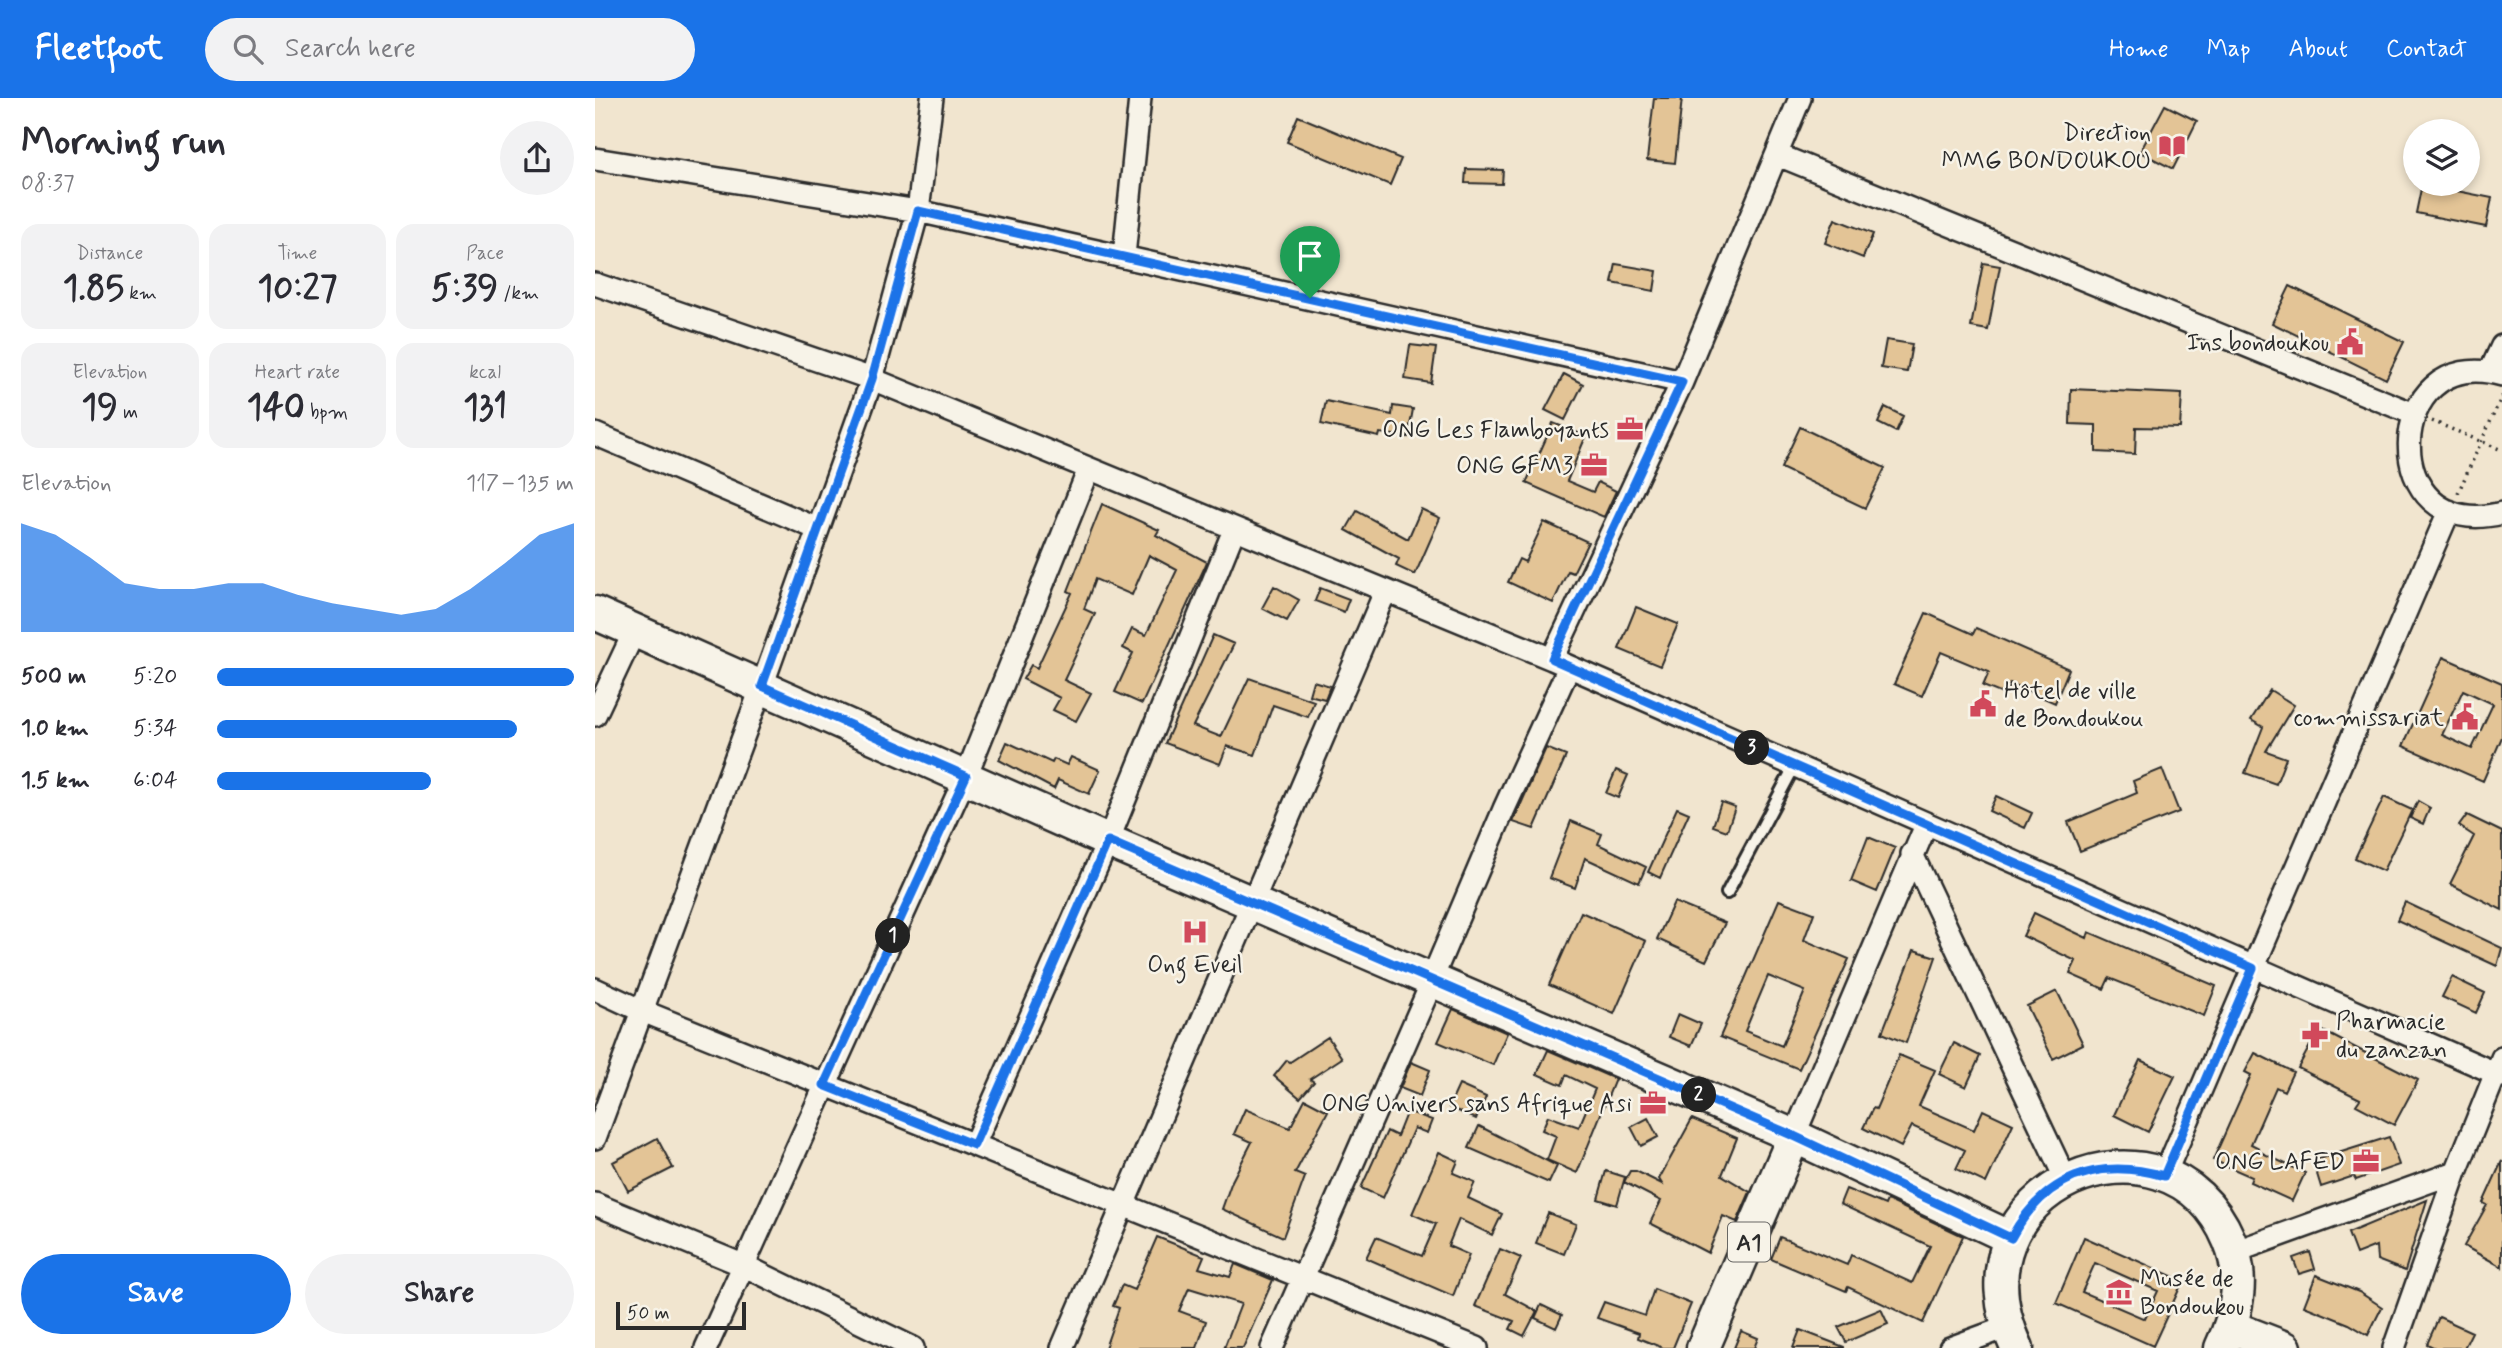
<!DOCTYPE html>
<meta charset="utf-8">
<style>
:root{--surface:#fff;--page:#f2f2f3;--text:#2b2b33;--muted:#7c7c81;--accent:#1a73e8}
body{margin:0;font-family:Mynerve,sans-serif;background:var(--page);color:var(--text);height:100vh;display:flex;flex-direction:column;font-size:26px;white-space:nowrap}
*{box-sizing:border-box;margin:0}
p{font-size:23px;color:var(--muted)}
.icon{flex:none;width:38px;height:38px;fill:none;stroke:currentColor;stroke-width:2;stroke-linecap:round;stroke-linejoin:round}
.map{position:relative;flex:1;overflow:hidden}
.details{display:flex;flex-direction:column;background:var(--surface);width:595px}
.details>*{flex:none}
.fabs{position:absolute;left:1808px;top:21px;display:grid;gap:14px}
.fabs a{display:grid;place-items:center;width:77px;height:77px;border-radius:50%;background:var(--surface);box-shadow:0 4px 10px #0003;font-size:35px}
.scale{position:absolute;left:21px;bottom:18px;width:130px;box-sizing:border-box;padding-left:7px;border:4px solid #2b2b2b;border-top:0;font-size:19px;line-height:24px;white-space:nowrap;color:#2b2b2b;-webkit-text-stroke:5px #f7f3e8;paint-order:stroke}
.pin{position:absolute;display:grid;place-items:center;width:60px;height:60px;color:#fff;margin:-72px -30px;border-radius:50% 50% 50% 0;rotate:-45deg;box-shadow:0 0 7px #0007}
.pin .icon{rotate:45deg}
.km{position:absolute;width:35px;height:35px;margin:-18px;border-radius:50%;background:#222;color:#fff;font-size:19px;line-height:35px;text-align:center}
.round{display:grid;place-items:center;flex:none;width:74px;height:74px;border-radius:37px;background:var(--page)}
.summary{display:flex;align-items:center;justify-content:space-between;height:119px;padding:0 21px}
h1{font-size:38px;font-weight:700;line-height:52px}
.stats{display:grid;grid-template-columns:repeat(3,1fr);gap:10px;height:119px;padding:7px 21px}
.stats div{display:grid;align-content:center;border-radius:18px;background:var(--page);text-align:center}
.stats b{font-size:35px;font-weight:700}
.stats small{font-size:19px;font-weight:400}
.stats p{font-size:19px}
.chart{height:196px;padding:14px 21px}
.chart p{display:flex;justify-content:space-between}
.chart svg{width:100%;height:126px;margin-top:7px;fill:var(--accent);opacity:.7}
.primary-button{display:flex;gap:14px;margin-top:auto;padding:14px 21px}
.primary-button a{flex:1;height:80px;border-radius:42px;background:var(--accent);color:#fff;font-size:28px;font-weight:700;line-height:80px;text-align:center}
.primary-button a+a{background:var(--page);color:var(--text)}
ul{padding:0 21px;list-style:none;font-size:23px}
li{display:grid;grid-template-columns:112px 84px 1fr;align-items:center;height:52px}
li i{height:18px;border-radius:9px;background:var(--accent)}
header{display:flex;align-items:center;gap:42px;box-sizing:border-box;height:98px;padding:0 35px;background:var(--accent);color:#fff}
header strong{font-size:33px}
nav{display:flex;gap:38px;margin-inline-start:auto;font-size:24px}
.search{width:490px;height:63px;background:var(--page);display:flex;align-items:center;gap:18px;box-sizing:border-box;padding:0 24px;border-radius:38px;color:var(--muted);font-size:26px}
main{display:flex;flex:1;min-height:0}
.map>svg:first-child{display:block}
</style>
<header>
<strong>Fleetfoot</strong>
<div class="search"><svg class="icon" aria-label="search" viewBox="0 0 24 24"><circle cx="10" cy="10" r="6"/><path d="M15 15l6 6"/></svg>Search here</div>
<nav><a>Home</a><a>Map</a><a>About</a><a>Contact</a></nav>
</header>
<main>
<section class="details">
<div class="summary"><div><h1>Morning run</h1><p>08:37</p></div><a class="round"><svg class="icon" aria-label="share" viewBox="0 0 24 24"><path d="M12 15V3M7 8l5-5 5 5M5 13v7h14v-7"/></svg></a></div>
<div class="stats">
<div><p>Distance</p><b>1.85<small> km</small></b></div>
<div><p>Time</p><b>10:27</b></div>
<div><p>Pace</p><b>5:39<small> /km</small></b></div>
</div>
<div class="stats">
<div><p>Elevation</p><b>19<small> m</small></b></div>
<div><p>Heart rate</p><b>140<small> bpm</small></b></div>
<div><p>kcal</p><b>131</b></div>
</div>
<div class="chart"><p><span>Elevation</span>117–135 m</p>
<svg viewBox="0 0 160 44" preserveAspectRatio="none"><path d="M0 44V6L10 10L20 18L30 27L40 29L50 29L60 27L70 27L80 31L90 34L100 36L110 38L120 36L130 29L140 20L150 10L160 6V44z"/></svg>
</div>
<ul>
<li><b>500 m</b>5:20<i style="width:100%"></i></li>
<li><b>1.0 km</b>5:34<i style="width:84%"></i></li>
<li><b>1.5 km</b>6:04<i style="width:60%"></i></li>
</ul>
<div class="primary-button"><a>Save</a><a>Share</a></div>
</section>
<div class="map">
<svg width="1907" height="1250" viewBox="0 0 1907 1250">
<rect width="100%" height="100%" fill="#f1e5cf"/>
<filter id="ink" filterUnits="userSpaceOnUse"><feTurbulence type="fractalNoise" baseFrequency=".0143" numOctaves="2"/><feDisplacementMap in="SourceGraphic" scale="14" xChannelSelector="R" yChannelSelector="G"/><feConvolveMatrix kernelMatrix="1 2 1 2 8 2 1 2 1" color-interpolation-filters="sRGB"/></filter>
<g filter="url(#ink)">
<path fill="#e3c496" stroke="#2b2b2b" stroke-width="2" fill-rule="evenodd" d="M1059,0H1087L1080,65L1052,62Z
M1570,7L1602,23L1578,71L1545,54Z
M703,18L806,61L795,87L692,44Z
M871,71L908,72L907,86L870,85Z
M1827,86L1897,100L1891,129L1821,115Z
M1240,121L1278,136L1268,160L1230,145Z
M1388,165L1405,168L1393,232L1376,229Z
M1021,166L1062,173L1059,193L1017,185Z
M1695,188L1809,244L1791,281L1677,225Z
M1291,242L1317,246L1312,274L1286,270Z
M815,247L841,250L836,285L810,281Z
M969,276L988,286L970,322L950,312Z
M1476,291L1587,296L1585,330L1541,329L1540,356L1501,354V327L1475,326Z
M731,303L797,317L798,308L818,311L813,339L785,335L784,339L726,326Z
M1290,309L1308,318L1301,334L1283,325Z
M958,325L991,338L972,383L998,394L1003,384L1021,393L1009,419L931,385Z
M1205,329L1290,370L1270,410L1186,370Z
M507,406L564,432L561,437L612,464L547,606L520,594L538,555L528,550L537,531L551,537L582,472L554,457L537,497L500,481L489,511L500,516L469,582L496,595L481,623L458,612L465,600L428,581L436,567L442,570L477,495L473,493Z
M826,411L845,420L820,477L801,468L804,461L751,432L762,413L813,441Z
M949,424L993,444L978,475L973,473L958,505L913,484L924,461L930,464Z
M679,488L704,502L692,523L667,510Z
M725,490L754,501L749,514L720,503Z
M1041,509L1083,526L1065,568L1024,551Z
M1331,515L1378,536L1381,530L1474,571L1460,605L1415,585L1410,597L1388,588L1394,574L1346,554L1327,598L1299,586Z
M618,537L639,546L598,628L626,639L654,580L719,603L713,619L678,607L660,657L632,648L625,666L570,645Z
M1848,559L1907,585V639L1888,683L1808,648ZM1868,592L1898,606L1877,651L1847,637Z
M718,583L735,588L730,601L714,597Z
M1675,592L1699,607L1671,653L1691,660L1681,686L1650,675L1668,629L1656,622Z
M412,644L457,665L459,661L472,667L476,659L505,672L494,696L463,682L459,691L404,662Z
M951,650L971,658L939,731L918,724Z
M1567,671L1584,714L1485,753L1473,724L1542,695L1538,683Z
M1021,672L1033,677L1023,700L1011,695Z
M1401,698L1437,715L1430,730L1394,713Z
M1789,699L1817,712L1788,773L1760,760Z
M1823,703L1835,710L1828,726L1815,720Z
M1126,704L1140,709L1132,733L1118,728Z
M1082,710L1094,715L1065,780L1053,774Z
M1872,717L1907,734V812L1855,786L1879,738L1864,728Z
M976,723L1007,736L1003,746L1051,769L1044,785L990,760L980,790L954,780Z
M1273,739L1300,750L1282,794L1256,783Z
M1184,802L1219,815L1209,842L1254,861L1204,971L1125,939ZM1173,878L1210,893L1187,948L1150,933Z
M1079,804L1130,825L1111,863L1062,841Z
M1810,804L1907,850L1902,868L1802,822Z
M986,814L1051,843L1019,916L954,887Z
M1439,815L1492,840L1494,834L1621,888L1609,918L1514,880L1509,891L1475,876L1481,863L1428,838Z
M1319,852L1341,859L1311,945L1287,935Z
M1857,879L1890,895L1881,915L1847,899Z
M1462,893L1488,946L1458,961L1432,908Z
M858,911L912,935L898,967L843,944Z
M1083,916L1106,926L1096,948L1074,939Z
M1724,931L1823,982L1799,1027L1761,1007L1765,1001L1703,970Z
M733,939L747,960L715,981L719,984L705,1000L679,978L692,962L695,964Z
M1359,945L1385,958L1371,989L1344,976Z
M953,952L1020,981L982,1075L952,1062L961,1038L947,1032L953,1018L984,1029L1000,991L971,977L967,987L942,976Z
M1660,955L1698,974L1689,993L1681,989L1656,1046L1664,1050L1663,1053L1710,1075L1697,1103L1655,1084L1657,1079L1618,1062L1656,977L1650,974Z
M1304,957L1340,972L1324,1008L1379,1032L1388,1012L1418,1026L1391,1085L1361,1071L1370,1052L1317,1028L1306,1049L1268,1030L1278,1010L1281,1011Z
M1545,962L1580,978L1553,1034L1519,1017Z
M816,964L835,972L825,998L805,990Z
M864,987L891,999L881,1021L854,1009Z
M710,1001L733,1013L700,1075L710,1079L688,1139L627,1111L637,1083L657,1044L639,1036L650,1011L695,1030Z
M812,1013L837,1022L832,1035L819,1030L788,1100L766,1090L792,1033L802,1038Z
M1053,1020L1063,1039L1046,1048L1036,1029Z
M1097,1021L1142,1040L1127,1077L1155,1094L1142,1124L1128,1118L1113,1155L1055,1125L1066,1103L1029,1084L1035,1073H1041L1067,1086L1064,1081Z
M884,1028L962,1068L954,1085L874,1050Z
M1794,1039L1804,1067L1761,1082L1759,1078L1726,1089L1718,1063Z
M62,1040L78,1070L33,1093L18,1064Z
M844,1054L863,1063L858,1075L880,1084L873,1100L907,1116L897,1137L864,1121L853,1148L874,1157L858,1198L771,1160L781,1139L827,1158L841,1126L817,1116Z
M1907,1063V1169L1869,1148L1892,1107L1888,1105Z
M1011,1073L1030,1079L1022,1107L1003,1101Z
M1251,1091L1290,1107L1292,1102L1368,1138L1328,1225L1253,1189L1251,1193L1176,1161L1185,1139L1252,1167L1256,1157L1317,1185L1335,1148L1245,1106Z
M1832,1102L1810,1173L1782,1162L1781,1148L1761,1156L1753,1135Z
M953,1115L981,1126L969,1156L941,1145Z
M562,1139L609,1158L604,1170L635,1179L640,1166L678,1182L648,1250H629L646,1206L594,1190L584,1213L611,1223L602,1250H510L524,1210L518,1208L527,1187L539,1192Z
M1489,1139L1588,1183L1558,1248L1461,1205ZM1500,1165L1563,1193L1550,1221L1487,1194Z
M905,1151L926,1160L910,1196L942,1213L929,1238L915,1231L919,1223L880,1208Z
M1715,1154L1720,1171L1704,1176L1698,1160Z
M1721,1177L1764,1194L1787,1209L1773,1237L1754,1226L1709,1208Z
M1059,1191L1096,1206L1078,1250H1068L1043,1240L1044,1235L1002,1220L1009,1204L1050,1218Z
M946,1207L967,1217L961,1230L940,1220Z
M1286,1211L1293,1226L1251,1244L1243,1229Z
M1844,1219L1877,1234L1869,1250H1840L1832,1246Z
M1205,1232L1249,1249V1250H1198Z
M1146,1233L1163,1240L1159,1250H1139Z"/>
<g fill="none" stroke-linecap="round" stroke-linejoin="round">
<g stroke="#2b2b2b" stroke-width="16">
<path id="lane" d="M1132,795L1199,669"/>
</g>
<g stroke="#2b2b2b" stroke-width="26">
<path id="street" d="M1183,57L1819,316
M0,61L323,113L1087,284
M529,158L545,0
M0,186L277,281L957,561L1907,978
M1895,274L1907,248
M1907,277C1787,243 1780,447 1907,415
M0,336L223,431
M957,561L1087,284L1205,0
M0,617L40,532
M1317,756L1471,1082
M836,883L909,711L974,569
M0,891L45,912L882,1250
M1199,1038L1331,727
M0,1040L167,588L277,281L323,113L337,0
M379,1047L513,743L639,432
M1569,1078L1854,413
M0,1106L150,1168L318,1250
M1639,1154L1861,1074
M111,1250L371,678L494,371
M467,1250L790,494
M677,1250L837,884
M1355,1250L1412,1229
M1799,1250L1861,1074L1907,960"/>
</g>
<g stroke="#2b2b2b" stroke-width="37">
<path id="primary" d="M0,515L513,743L1199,1038L1416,1140
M1636,1229L1690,1250
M1108,1250L1199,1038
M1422,1250C1345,1088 1573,997 1634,1142C1650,1179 1643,1215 1626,1250"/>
</g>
<path stroke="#2b2b2b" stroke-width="3.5" stroke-dasharray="2 5" stroke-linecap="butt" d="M1837,323L1907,352
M1863,395L1907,298"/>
<use href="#lane" stroke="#f7f3e8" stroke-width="10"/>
<use href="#street" stroke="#f7f3e8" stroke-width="21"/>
<use href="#primary" stroke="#f7f3e8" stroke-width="32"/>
</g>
</g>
<g fill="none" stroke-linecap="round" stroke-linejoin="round" filter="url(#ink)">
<g stroke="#fff" stroke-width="14">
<path id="route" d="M323,113L1087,284L957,561L1658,870L1569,1078C1503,1059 1450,1078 1416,1140L1199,1038L513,743L379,1047L229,987L371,678L167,588L277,281Z"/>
</g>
<use href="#route" stroke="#1a73e8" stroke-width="9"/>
</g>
<defs>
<g id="library-bare" transform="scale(2.1)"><path d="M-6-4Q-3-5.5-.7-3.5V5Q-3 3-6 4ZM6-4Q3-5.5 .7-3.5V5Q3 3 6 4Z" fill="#d1495b" stroke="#f7f3e8" stroke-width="2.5" paint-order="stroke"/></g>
<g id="civic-bare" transform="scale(2.1)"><path d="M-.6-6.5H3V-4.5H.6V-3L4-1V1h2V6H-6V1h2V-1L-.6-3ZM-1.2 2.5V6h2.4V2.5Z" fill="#d1495b" stroke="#f7f3e8" stroke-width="2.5" paint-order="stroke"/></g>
<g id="office-bare" transform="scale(2.1)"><path d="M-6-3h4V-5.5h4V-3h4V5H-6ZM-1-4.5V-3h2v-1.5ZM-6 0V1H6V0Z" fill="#d1495b" stroke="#f7f3e8" stroke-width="2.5" paint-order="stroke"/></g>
<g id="hospital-bare" transform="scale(2.1)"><path d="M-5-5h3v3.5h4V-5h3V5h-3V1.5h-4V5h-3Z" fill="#d1495b" stroke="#f7f3e8" stroke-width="2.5" paint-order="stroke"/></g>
<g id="pharmacy-bare" transform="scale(2.1)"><path d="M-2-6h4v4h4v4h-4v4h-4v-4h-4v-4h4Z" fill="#d1495b" stroke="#f7f3e8" stroke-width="2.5" paint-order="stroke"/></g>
<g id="museum-bare" transform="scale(2.1)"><path d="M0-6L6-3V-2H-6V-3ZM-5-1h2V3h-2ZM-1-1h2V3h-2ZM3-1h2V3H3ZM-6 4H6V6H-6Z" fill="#d1495b" stroke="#f7f3e8" stroke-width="2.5" paint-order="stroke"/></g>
</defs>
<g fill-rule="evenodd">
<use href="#library-bare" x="1577" y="48"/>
<use href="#civic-bare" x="1755" y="244"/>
<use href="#office-bare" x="1035" y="331"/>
<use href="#office-bare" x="999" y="367"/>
<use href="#civic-bare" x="1388" y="606"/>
<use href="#civic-bare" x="1870" y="619"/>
<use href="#hospital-bare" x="600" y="834"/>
<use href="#pharmacy-bare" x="1720" y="937"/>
<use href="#office-bare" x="1058" y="1005"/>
<use href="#office-bare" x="1771" y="1063"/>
<use href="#museum-bare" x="1524" y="1194"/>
</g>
<g text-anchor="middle" stroke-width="5" stroke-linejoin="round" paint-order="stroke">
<rect fill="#f7f3e8" stroke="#686764" stroke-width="2" x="1133" y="1124.5" width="42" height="39" rx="5"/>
<g font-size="23" font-weight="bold" fill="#2b2b2b">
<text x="1154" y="1152">A1</text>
</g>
<g font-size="24" fill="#2b2b2b" stroke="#f7f3e8" text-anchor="end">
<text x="1556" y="42">Direction<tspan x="1556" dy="28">MMG BONDOUKOU</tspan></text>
<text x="1734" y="252">Ins bondoukou</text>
<text x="1014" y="339">ONG Les Flamboyants</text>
<text x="978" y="375">ONG GFM3</text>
<text x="1409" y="600" text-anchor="start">Hôtel de ville<tspan x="1409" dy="28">de Bondoukou</tspan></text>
<text x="1849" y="627">commissariat</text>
<text x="600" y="874" text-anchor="middle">Ong Eveil</text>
<text x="1741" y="931" text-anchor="start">Pharmacie<tspan x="1741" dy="28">du zanzan</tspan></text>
<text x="1037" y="1013">ONG Univers sans Afrique Asi</text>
<text x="1750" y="1071">ONG LAFED</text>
<text x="1545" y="1188" text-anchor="start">Musée de<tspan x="1545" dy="28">Bondoukou</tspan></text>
</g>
</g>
</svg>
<div class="fabs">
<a><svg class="icon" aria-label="layers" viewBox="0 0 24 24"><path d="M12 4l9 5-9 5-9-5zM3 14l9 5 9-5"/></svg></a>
</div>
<div class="scale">50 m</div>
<div class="pin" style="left:715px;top:200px;background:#1e9e55"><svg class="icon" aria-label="arrive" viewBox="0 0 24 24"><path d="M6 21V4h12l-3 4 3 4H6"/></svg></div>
<b class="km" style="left:298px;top:838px">1</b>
<b class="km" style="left:1104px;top:997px">2</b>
<b class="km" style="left:1157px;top:650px">3</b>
</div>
</main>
